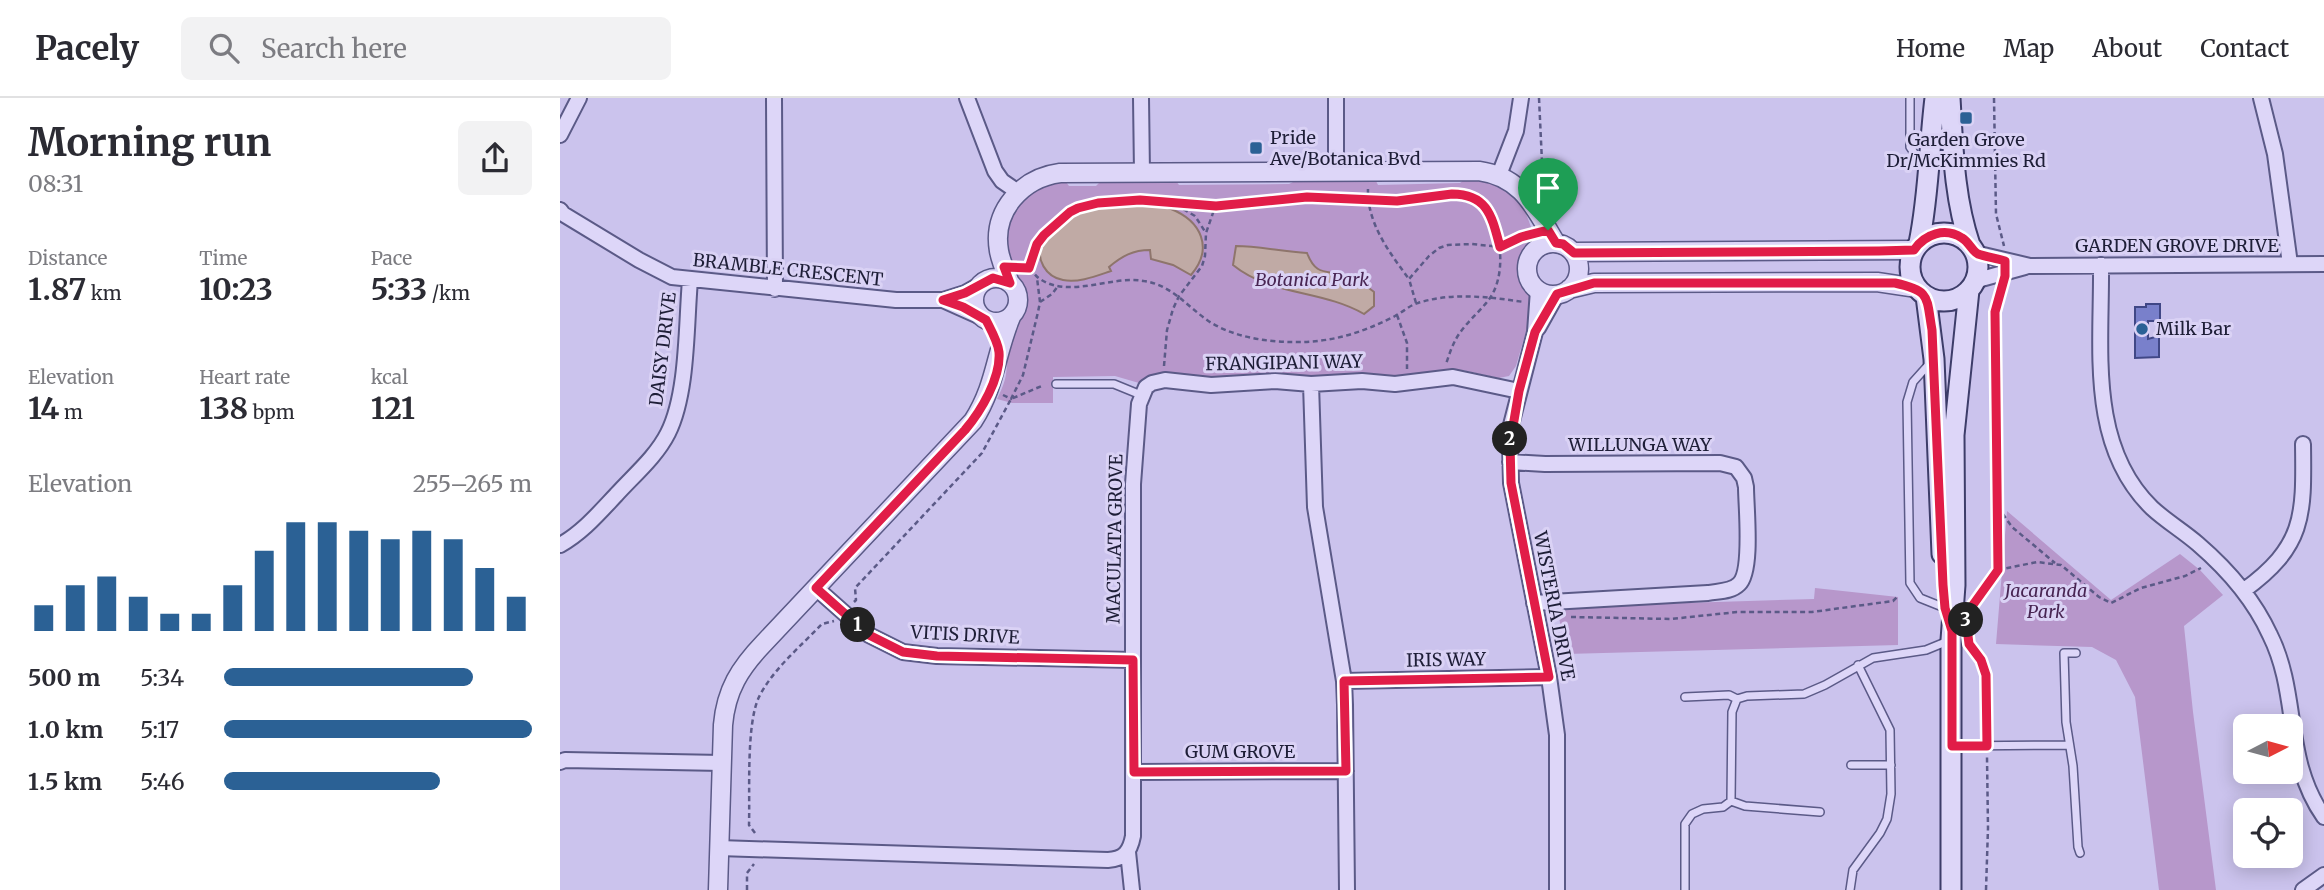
<!DOCTYPE html>
<meta charset="utf-8">
<style>
:root{--surface:#fff;--page:#f2f2f3;--text:#2b2b33;--muted:#7c7c81;--line:#e1e1e2;--accent:#2b6195}
body{margin:0;font-family:Merriweather,serif;background:var(--page);color:var(--text);height:100vh;display:flex;flex-direction:column;font-size:26px;white-space:nowrap}
*{box-sizing:border-box;margin:0}
p{font-size:23px;color:var(--muted)}
.icon{flex:none;width:38px;height:38px;fill:none;stroke:currentColor;stroke-width:2;stroke-linecap:round;stroke-linejoin:round}
.map{position:relative;flex:1;overflow:hidden}
.side{display:flex;flex-direction:column;background:var(--surface);width:560px}
.side>*{flex:none}
.needle{width:46px;rotate:84deg}
.tools{position:absolute;left:1673px;top:616px;display:grid;gap:14px}
.tools a{display:grid;place-items:center;width:70px;height:70px;border-radius:10px;background:var(--surface);box-shadow:0 4px 18px #0003;font-size:35px}
.pin{position:absolute;display:grid;place-items:center;width:60px;height:60px;color:#fff;margin:-72px -30px;border-radius:50% 50% 50% 0;rotate:-45deg;box-shadow:0 0 7px #0007}
.pin .icon{rotate:45deg}
.km{position:absolute;width:35px;height:35px;margin:-18px;border-radius:50%;background:#222;color:#fff;font-size:19px;line-height:35px;text-align:center}
.round{display:grid;place-items:center;flex:none;width:74px;height:74px;border-radius:10px;background:var(--page)}
.overview{display:flex;align-items:center;justify-content:space-between;height:119px;padding:0 28px}
h1{font-size:38px;font-weight:700;line-height:52px}
.metrics{display:grid;grid-template-columns:repeat(3,1fr);gap:10px;height:119px;padding:7px 28px}
.metrics div{display:grid;align-content:center}
.metrics b{font-size:30px;font-weight:700}
.metrics small{font-size:19px;font-weight:400}
.metrics p{font-size:19px}
.chart{height:196px;padding:14px 28px}
.chart p{display:flex;justify-content:space-between}
.chart svg{width:100%;height:126px;margin-top:7px;stroke:var(--accent);stroke-width:6}
ul{padding:0 28px;list-style:none;font-size:23px}
li{display:grid;grid-template-columns:112px 84px 1fr;align-items:center;height:52px}
li i{height:18px;border-radius:9px;background:var(--accent)}
header{display:flex;align-items:center;gap:42px;box-sizing:border-box;height:98px;padding:0 35px;background:var(--surface);border-bottom:2px solid var(--line)}
header strong{font-size:33px}
nav{display:flex;gap:38px;margin-inline-start:auto;font-size:24px}
.search{width:490px;height:63px;background:var(--page);display:flex;align-items:center;gap:18px;box-sizing:border-box;padding:0 24px;border-radius:10px;color:var(--muted);font-size:26px}
main{display:flex;flex:1;min-height:0}
.map>svg:first-child{display:block}
</style>
<header>
<strong>Pacely</strong>
<div class="search"><svg class="icon" aria-label="search" viewBox="0 0 24 24"><circle cx="10" cy="10" r="6"/><path d="M15 15l6 6"/></svg>Search here</div>
<nav><a>Home</a><a>Map</a><a>About</a><a>Contact</a></nav>
</header>
<main>
<section class="side">
<div class="overview"><div><h1>Morning run</h1><p>08:31</p></div><a class="round"><svg class="icon" aria-label="share" viewBox="0 0 24 24"><path d="M12 15V3M7 8l5-5 5 5M5 13v7h14v-7"/></svg></a></div>
<div class="metrics">
<div><p>Distance</p><b>1.87<small> km</small></b></div>
<div><p>Time</p><b>10:23</b></div>
<div><p>Pace</p><b>5:33<small> /km</small></b></div>
</div>
<div class="metrics">
<div><p>Elevation</p><b>14<small> m</small></b></div>
<div><p>Heart rate</p><b>138<small> bpm</small></b></div>
<div><p>kcal</p><b>121</b></div>
</div>
<div class="chart"><p><span>Elevation</span>255–265 m</p>
<svg viewBox="0 0 160 44" preserveAspectRatio="none"><path d="M5 44V35M15 44V28M25 44V25M35 44V32M45 44V38M55 44V38M65 44V28M75 44V16M85 44V6M95 44V6M105 44V9M115 44V12M125 44V9M135 44V12M145 44V22M155 44V32"/></svg>
</div>
<ul>
<li><b>500 m</b>5:34<i style="width:81%"></i></li>
<li><b>1.0 km</b>5:17<i style="width:100%"></i></li>
<li><b>1.5 km</b>5:46<i style="width:70%"></i></li>
</ul>
</section>
<div class="map">
<svg width="1764" height="792" viewBox="0 0 1764 792">
<rect width="100%" height="100%" fill="#cbc3ed"/>
<path fill="#b797cb" d="M905,81L932,84L944,89L962,105L971,129V144L963,170L972,199L971,216L956,268L949,278L939,280L902,272H883L847,278L785,276L751,281L714,277L659,281L604,275L594,276L579,285L555,278L493,279V305H452L437,301C441,293 445,284 446,276C448,264 445,249 449,238C454,224 465,213 463,198C462,184 451,171 448,158C439,118 468,86 506,84L509,88H536L540,84L616,83L619,87L729,86L735,83H816L818,87L900,85Z
M1447,413L1551,502L1620,456L1640,472L1663,497L1624,528L1633,614L1656,792H1599L1575,599L1556,562L1532,549L1436,546Z
M1255,490L1338,499V547L1006,556L997,509L1254,501Z"/>
<path fill="#c0aaa5" stroke="#8e756c" stroke-width="2" d="M561,105C578,105 595,105 611,111C641,123 654,150 631,177L613,167L591,161L590,152C573,152 562,158 549,169L551,173C536,178 519,185 503,182C486,179 475,161 482,145C487,133 507,117 518,112C532,107 547,106 561,105Z
M676,148C700,148 723,154 747,155C756,178 765,172 784,177C796,179 805,187 814,194V208L804,216C763,192 711,198 673,167Z"/>
<path fill="#7980cb" stroke="#404786" stroke-width="2" d="M1586,206H1600V223H1588V241L1599,238V259L1575,260V209H1586Z"/>
<g fill="none" stroke-linecap="round" stroke-linejoin="round">
<g stroke="#5b5a87" stroke-width="10">
<path id="service" d="M1350,0V49L1365,71
M1370,265L1353,284L1347,304L1350,485L1360,500L1385,510
M496,286H554L581,297
M1516,555H1504L1506,624L1513,668L1518,749L1520,755
M1125,599L1169,597L1177,601
M1393,648L1508,647
M1291,667H1331
M1171,703L1185,708L1260,714
M1125,792V726L1132,716L1143,711L1163,709L1171,703L1172,614L1177,601L1187,598L1244,596L1265,587L1313,560L1366,552L1388,543
M1290,792L1293,772L1320,735L1327,721L1331,696L1330,632L1298,567"/>
</g>
<g stroke="#5b5a87" stroke-width="18">
<path id="minor" d="M214,0L215,191
M407,0L435,73L442,83L458,94
M581,0L582,75
M776,0V73
M1701,0L1715,56L1730,166
M0,37L19,0
M939,77L956,33L961,0
M0,112L3,116L79,162L112,179L336,202H383L421,219
M1415,155L1470,168L1764,166
M1541,167C1542,249 1527,347 1592,410C1606,423 1623,433 1638,446C1667,471 1694,502 1710,537C1740,597 1723,661 1764,719
M1414,183L1465,169
M978,192L975,234L951,327L950,346L951,385L989,579L997,637V792
M383,202L405,195L421,186
M978,230L997,196
M751,286L755,409L784,583L785,607L787,792
M950,364L985,366L1160,365L1176,369L1184,380L1186,389C1186,409 1193,473 1179,486C1171,494 1158,493 1148,495L974,505
M0,447C22,435 39,415 56,397C73,378 96,359 108,335C128,295 126,228 130,182
M256,490L309,537L343,554L377,558L573,562
M1683,493C1745,448 1744,418 1743,346
M784,583L989,579
M0,664L5,662L162,665
M574,674L786,673
M159,750L548,762C564,761 570,754 573,738V386L579,306L586,289L592,285L605,282L651,287L715,283L751,286L802,283L835,286L893,279L959,293
M568,754L572,792
M1743,792L1764,777"/>
</g>
<g stroke="#5b5a87" stroke-width="21">
<path id="tertiary" d="M967 171a26 26 0 1 1 52 0a26 26 0 1 1-52 0Z
M1014,154L1354,152
M414 202a22 22 0 1 1 44 0a22 22 0 1 1-44 0Z
M450,185C446,175 441,164 439,153C432,113 462,80 500,75L919,73C963,79 975,111 996,145
M1009,191L1034,185L1317,184L1357,190
M158,792L163,627C166,592 180,570 204,545L413,323C436,287 435,257 451,219"/>
</g>
<g stroke="#3d3d69" stroke-width="23">
<path id="secondary" d="M1390,0C1393,50 1394,100 1410,147
M1350 169a34 34 0 1 1 68 0a34 34 0 1 1-68 0Z
M1359,145C1369,97 1369,49 1375,0
M1366,198L1374,261L1382,456
M1391,792V542L1395,487L1394,337L1409,192"/>
</g>
<path stroke="#5b5a87" stroke-width="2.5" stroke-dasharray="5 3.5" stroke-linecap="butt" d="M979,0L982,64L992,104
M1434,0L1436,116L1444,148
M808,91C807,125 829,154 849,181
M616,107L635,118L646,135
M461,169L469,170C473,173 475,178 480,181C510,201 551,177 584,183C611,187 626,207 647,222C670,238 704,244 733,244C770,245 802,235 835,218C843,214 850,207 858,205C892,194 929,199 964,204
M469,170C476,144 493,122 517,110C552,94 606,105 644,108C677,110 711,101 744,99C776,98 808,104 840,102C860,101 883,93 903,96C915,98 926,107 931,118C942,142 945,178 930,200C920,214 904,226 896,241C892,248 889,257 886,266
M480,204L492,196L498,188
M856,205L849,181L869,158L879,150L888,147L912,146L940,149L972,136
M837,217L847,245V271
M604,268L607,232L613,211L619,198L642,168L645,158L646,135L655,109
M443,297L451,301L463,277L478,214L480,204L477,180
M1438,409L1452,429L1495,465
M1438,472L1477,464L1501,467L1539,499L1551,505L1581,490L1625,478L1641,470
M294,504L296,502L295,490L422,355L451,301L484,287
M1412,509L1438,472L1434,229L1435,214L1440,192
M1011,519L1111,521L1177,514H1252L1333,503L1337,499
M1409,545L1421,562L1426,577L1427,638
M195,735L189,727C190,695 186,626 199,599C213,571 241,548 262,526L274,523
M187,792V775L194,766
M1426,792L1428,730L1427,659"/>
<use href="#service" stroke="#ddd6f8" stroke-width="7"/>
<use href="#minor" stroke="#ddd6f8" stroke-width="14"/>
<use href="#tertiary" stroke="#ddd6f8" stroke-width="18"/>
<use href="#secondary" stroke="#ddd6f8" stroke-width="19"/>
</g>
<g fill="none" stroke-linecap="round" stroke-linejoin="round">
<g stroke="#fff" stroke-width="14">
<path id="route" d="M892,96C928,96 932,119 940,149L961,139L988,132L996,145L1003,146L1014,155L1319,153L1354,152C1365,136 1385,129 1402,140C1409,144 1412,153 1418,156C1426,159 1436,160 1445,163V178L1435,214L1438,472L1410,511L1406,522L1409,546L1421,562L1426,577L1427,648H1392V533L1385,510L1383,487L1372,232C1366,198 1371,193 1335,185H1034L997,196L975,234L959,293L950,346L951,385L989,579L784,583L786,673L574,674L573,562L377,558L343,554L309,537L256,490L405,332C421,313 441,280 439,254C438,244 431,232 426,222L403,209L383,202L405,195L433,180L450,185L444,169L469,170L477,146L484,137L510,114L518,110L538,105L580,102L656,108L747,99L837,103Z"/>
</g>
<use href="#route" stroke="#e11d48" stroke-width="9"/>
</g>
<g fill="#2b6195" stroke="#dad2f5" stroke-width="2.5">
<rect x="1399" y="13" width="14" height="14" rx="3.5"/>
<rect x="689" y="43" width="14" height="14" rx="3.5"/>
<circle cx="1582" cy="231" r="7"/>
</g>
<g text-anchor="middle" stroke-width="6" stroke-linejoin="round" paint-order="stroke">
<g font-size="18" fill="#1e1e37" stroke="#dad2f5" text-anchor="start">
<text x="710" y="46">Pride<tspan x="710" dy="21">Ave/Botanica Bvd</tspan></text>
<text x="1406" y="48" text-anchor="middle">Garden Grove<tspan x="1406" dy="21">Dr/McKimmies Rd</tspan></text>
<text x="1596" y="237">Milk Bar</text>
</g>
<g font-size="18" fill="#1e1e37" stroke="#dad2f5">
<text x="1617" y="154">GARDEN GROVE DRIVE</text>
<text transform="translate(228 172) rotate(6)" y="6">BRAMBLE CRESCENT</text>
<text transform="translate(103 251) rotate(-83)" y="6">DAISY DRIVE</text>
<text transform="translate(724 265) rotate(-1)" y="6">FRANGIPANI WAY</text>
<text x="1080" y="353">WILLUNGA WAY</text>
<text transform="translate(555 441) rotate(-89)" y="6">MACULATA GROVE</text>
<text transform="translate(994 508) rotate(79)" y="6">WISTERIA DRIVE</text>
<text transform="translate(405 537) rotate(3)" y="6">VITIS DRIVE</text>
<text transform="translate(886 562) rotate(-1)" y="6">IRIS WAY</text>
<text x="680" y="660">GUM GROVE</text>
</g>
<g font-size="18" font-style="italic" fill="#482553" stroke="#dad2f5">
<text x="752" y="188">Botanica Park</text>
<text x="1486" y="499">Jacaranda<tspan x="1486" dy="21">Park</tspan></text>
</g>
</g>
</svg>
<div class="tools">
<a><svg class="needle" viewBox="-14 -14 28 28"><path d="M0-13l5 13h-10z" fill="#e53935"/><path d="M0 13l5-13h-10z" fill="#7c7c81"/></svg></a>
<a><svg class="icon" aria-label="locate" viewBox="0 0 24 24"><circle cx="12" cy="12" r="6"/><path d="M12 2v4M12 18v4M2 12h4M18 12h4"/></svg></a>
</div>
<div class="pin" style="left:988px;top:132px;background:#1e9e55"><svg class="icon" aria-label="arrive" viewBox="0 0 24 24"><path d="M6 21V4h12l-3 4 3 4H6"/></svg></div>
<b class="km" style="left:298px;top:527px">1</b>
<b class="km" style="left:950px;top:341px">2</b>
<b class="km" style="left:1406px;top:522px">3</b>
</div>
</main>
